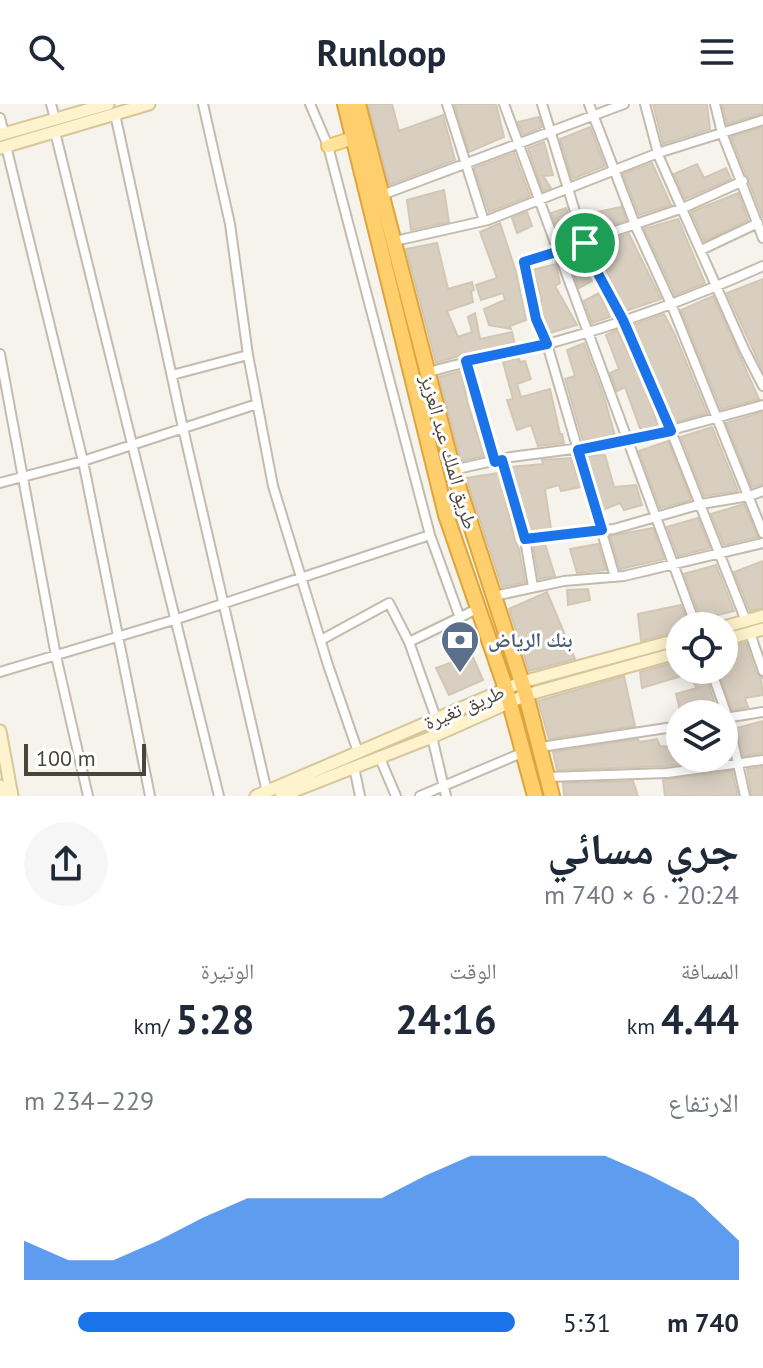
<!DOCTYPE html>
<html lang="ar">
<meta charset="utf-8">
<style>
:root{--surface:#fff;--page:#f6f6f7;--text:#1f2937;--muted:#747a83;--accent:#1a73e8}
body{margin:0;font-family:"PT Sans","Noto Naskh Arabic",sans-serif;background:var(--page);color:var(--text);direction:rtl;height:100vh;display:flex;flex-direction:column;font-size:30px;white-space:nowrap}
*{box-sizing:border-box;margin:0}
p{font-size:26px;color:var(--muted)}
.icon{flex:none;width:44px;height:44px;fill:none;stroke:currentColor;stroke-width:2;stroke-linecap:round;stroke-linejoin:round}
.map{position:relative;height:692px;overflow:hidden;direction:ltr}
.side{display:flex;flex-direction:column;background:var(--surface);flex:1}
.side>*{flex:none}
.fabs{position:absolute;left:666px;top:508px;display:grid;gap:16px}
.fabs a{display:grid;place-items:center;width:72px;height:72px;border-radius:50%;background:var(--surface);box-shadow:0 4px 20px #0003;font-size:40px}
.scale{position:absolute;left:24px;bottom:20px;width:122px;box-sizing:border-box;padding-left:8px;border:4px solid #4b4439;border-top:0;font-size:22px;line-height:28px;white-space:nowrap;color:#4b4439;-webkit-text-stroke:6px #fff;paint-order:stroke}
.pin{position:absolute;display:grid;place-items:center;width:68px;height:68px;color:#fff;margin:-34px;border:4px solid #fff;border-radius:50%;box-shadow:0 2px 8px #0007}
.round{display:grid;place-items:center;flex:none;width:84px;height:84px;border-radius:42px;background:var(--page)}
.headline{display:flex;align-items:center;justify-content:space-between;height:136px;padding:0 24px}
h1{font-size:44px;font-weight:700;line-height:60px}
.metrics{display:grid;grid-template-columns:repeat(3,1fr);gap:12px;height:136px;padding:8px 24px}
.metrics div{display:grid;align-content:center}
.metrics b{font-size:40px;font-weight:700}
.metrics small{font-size:22px;font-weight:400}
.metrics p{font-size:22px}
.chart{height:224px;padding:16px 24px}
.chart p{display:flex;justify-content:space-between}
.chart svg{width:100%;height:144px;margin-top:8px;fill:var(--accent);opacity:.7}
ul{padding:0 24px;list-style:none;font-size:26px}
li{display:grid;grid-template-columns:128px 96px 1fr;align-items:center;height:60px}
li i{height:20px;border-radius:10px;background:var(--accent)}
header{display:flex;justify-content:space-between;align-items:center;height:104px;padding:0 24px;background:var(--surface);font-size:36px;font-weight:700}
.map>svg:first-child{display:block}
</style>
<header><svg class="icon" aria-label="menu" viewBox="0 0 24 24"><path d="M4 6h16M4 12h16M4 18h16"/></svg>Runloop<svg class="icon" aria-label="search" viewBox="0 0 24 24"><circle cx="10" cy="10" r="6"/><path d="M15 15l6 6"/></svg></header>
<div class="map">
<svg width="763" height="692" viewBox="0 0 763 692">
<rect width="100%" height="100%" fill="#f6f3ec"/>
<path fill="#d8cfc1" stroke="#d3c7b4" stroke-width="2" d="M368,0H392L399,27L443,11L455,56L389,81Z
M454,0H496L504,33L469,48Z
M653,0H707L710,25L663,40Z
M722,0H763V9L727,20Z
M539,13L542,23L523,31L518,18Z
M590,23L605,62L572,75L560,35Z
M763,23V114L731,33Z
M544,38L553,71L543,72L551,84L543,87L528,44Z
M514,49L530,92L489,108L474,64Z
M652,59L671,101L639,111L623,70Z
M697,60L704,74L726,64L731,75L685,95L674,70Z
M444,86L449,118L411,126L407,96Z
M738,89L748,116L704,137L691,108Z
M621,103L626,116L589,129L583,111Z
M566,104L570,116L556,121L551,109Z
M527,108L532,122L517,129L512,114Z
M678,115L705,179L675,191L644,125Z
M500,119L516,168L526,216L510,222L511,225L489,221L484,205L505,196L503,189L481,196L476,181L497,174L480,128Z
M629,130L661,195L626,207L593,142Z
M437,139L448,185L472,178L474,186L471,187L473,198L447,207L458,233L472,228L468,213L475,209L480,235L512,228L515,241L465,250L436,259L406,145Z
M579,151L593,176L579,184L568,153Z
M556,160L560,179L555,182L577,221L550,229L542,211L539,197L542,196L533,166Z
M763,175V267L727,189Z
M599,189L610,213L592,219L584,197Z
M713,192L759,295L721,305L681,206Z
M664,210L675,231L707,309L675,318L633,221Z
M617,226L645,284L658,322L641,327L625,283L617,287L610,269L619,265L606,231Z
M584,239L604,293L615,332L583,337L565,275L575,272L567,246Z
M519,254L520,258L525,257L531,275L517,280L521,293L550,285L560,330H562L564,339L538,342L531,321L517,326L507,296L513,295L503,258Z
M462,267L467,297L484,352L461,357L439,273Z
M763,308V380L752,383L726,319Z
M712,323L738,387L704,392L681,333Z
M668,337L691,396L660,404L639,347Z
M605,351L614,383L636,381L642,401L624,406L620,399L603,406L587,352Z
M571,354L581,383L561,387L559,381L545,385L551,425L530,427L511,363L543,360L542,356Z
M499,369L515,437L519,445L525,478L502,483L466,374Z
M744,400L758,433L724,441L711,410Z
M698,414L710,444L678,452L667,423Z
M653,424L664,455L620,465L610,432Z
M545,440L555,472L539,475L533,441Z
M598,440L606,466L577,469L570,445Z
M763,457V504L750,507L734,468Z
M716,461L734,507L701,515L684,470Z
M588,485L590,496L568,501L567,486Z
M547,488L575,555L529,567L509,505Z
M681,501L689,522H680V527L641,537L638,510Z
M746,539L756,569L763,574L761,575L763,591L745,594L748,603L732,606L718,566H724V544Z
M472,551L483,576L449,591L436,564Z
M680,557V566H704L718,610H681L676,590L697,584L688,570L642,584L640,568Z
M624,572L635,622L549,635L538,597Z
M763,617V649L743,652L737,624Z
M638,635L639,638L657,635L660,642L680,643V654H726L666,662L557,666L553,648Z
M763,663V692H752L747,665Z
M732,667L738,692H665L663,676Z
M633,677L638,692H564L563,679Z"/>
<g fill="none" stroke-linecap="round" stroke-linejoin="round">
<g stroke="#c2bbae" stroke-width="12">
<path id="street" d="M51,0L55,15
M203,0L230,120L248,251L273,382L328,561L358,648
M310,0L328,42L430,431L460,514
M447,0L484,117
M504,0L696,522
M542,0L589,153L623,216L671,327L746,517
M589,0L636,123L672,202L763,429
M645,0L659,53L744,245L763,282
M715,0L722,29L763,134
M115,10L183,324L267,688
M0,14L4,29
M55,28L219,692
M6,42L83,357L150,692
M382,91L624,0
M395,137L488,116L658,49L763,16
M701,146L758,119
M0,250L56,552L88,692
M466,257L495,358
M426,269C468,256 510,251 551,239C624,219 694,193 763,162
M172,271L248,251
M502,356L525,435L533,483
M453,366L511,353L627,338L763,301
M0,379L83,357L257,300
M525,435L614,425L701,400L749,392L763,387
M615,473L547,240L536,215L524,158L683,104L743,77
M494,492L564,477L624,472L763,439
M750,529L763,567
M321,536L389,499L409,538L436,614
M409,538L477,505
M711,566L728,614L745,692
M0,568L177,515L430,431
M725,614L763,608
M432,633L446,692
M541,643L680,622
M379,652L396,692
M354,663L360,692
M547,673L667,669L763,656
M420,692L524,648"/>
</g>
<g stroke="#d6c79b" stroke-width="15">
<path id="secondary" d="M0,31L108,0
M0,44L149,0
M724,523L763,512
M724,536L763,525
M0,627L12,692
M0,682L2,692
M256,692L522,578L680,535
M281,692L432,633L526,591L680,548"/>
</g>
<g stroke="#e6c16a" stroke-width="16">
<path id="primary" d="M328,42L353,34"/>
</g>
<g stroke="#e0a43c" stroke-width="18">
<path id="highway" d="M345,0L446,411L506,585L535,692
M358,0L453,366L526,591L552,692"/>
</g>
<use href="#street" stroke="#fff" stroke-width="8"/>
<use href="#secondary" stroke="#fff3cd" stroke-width="11"/>
<use href="#primary" stroke="#ffe39c" stroke-width="12"/>
<use href="#highway" stroke="#ffcf6e" stroke-width="14"/>
</g>
<g fill="none" stroke-linecap="round" stroke-linejoin="round">
<g stroke="#fff" stroke-width="16">
<path id="route" d="M585,139L589,153L623,216L671,327L578,346L602,426L525,435L502,356L495,358L466,257L547,240L536,215L524,158Z"/>
</g>
<use href="#route" stroke="#1a73e8" stroke-width="10"/>
</g>
<defs>
<g id="bank-pin" transform="scale(2)"><path d="M0 17L-7.5 6A9.5 9.5 0 1 1 7.5 6Z" fill="#5c6f8a" stroke="#fff"/><path d="M-6-4H6V4H-6ZM0-2.3a2.3 2.3 0 1 0 0 4.6a2.3 2.3 0 1 0 0-4.6Z" fill="#fff"/></g>
</defs>
<g fill-rule="evenodd">
<use href="#bank-pin" x="460" y="536"/>
</g>
<g text-anchor="middle" stroke-width="6" stroke-linejoin="round" paint-order="stroke">
<g font-size="20" fill="#4b4439" stroke="#fff">
<text transform="translate(449 348) rotate(74)" y="7">طريق الملك عبد العزيز</text>
<text transform="translate(464 603) rotate(-23)" y="7">طريق تغيرة</text>
</g>
<g font-size="20" font-weight="bold" fill="#4e5e75" stroke="#fff" text-anchor="start">
<text x="488" y="543">بنك الرياض</text>
</g>
</g>
</svg>
<div class="fabs">
<a><svg class="icon" aria-label="locate" viewBox="0 0 24 24"><circle cx="12" cy="12" r="6"/><path d="M12 2v4M12 18v4M2 12h4M18 12h4"/></svg></a>
<a><svg class="icon" aria-label="layers" viewBox="0 0 24 24"><path d="M12 4l9 5-9 5-9-5zM3 14l9 5 9-5"/></svg></a>
</div>
<div class="scale">100 m</div>
<div class="pin" style="left:585px;top:139px;background:#1e9e55"><svg class="icon" aria-label="arrive" viewBox="0 0 24 24"><path d="M6 21V4h12l-3 4 3 4H6"/></svg></div>
</div>
<section class="side">
<div class="headline"><div><h1>جري مسائي</h1><p>20:24 · 6 × 740 m</p></div><a class="round"><svg class="icon" aria-label="share" viewBox="0 0 24 24"><path d="M12 15V3M7 8l5-5 5 5M5 13v7h14v-7"/></svg></a></div>
<div class="metrics">
<div><p>المسافة</p><b>4.44<small> km</small></b></div>
<div><p>الوقت</p><b>24:16</b></div>
<div><p>الوتيرة</p><b>5:28<small> /km</small></b></div>
</div>
<div class="chart"><p><span>الارتفاع</span>229–234 m</p>
<svg viewBox="0 0 160 44" preserveAspectRatio="none"><path d="M0 44V32L10 38L20 38L30 32L40 25L50 19L60 19L70 19L80 19L90 12L100 6L110 6L120 6L130 6L140 12L150 19L160 32V44z"/></svg>
</div>
<ul>
<li><b>740 m</b>5:31<i style="width:89%"></i></li>
</ul>
</section>
